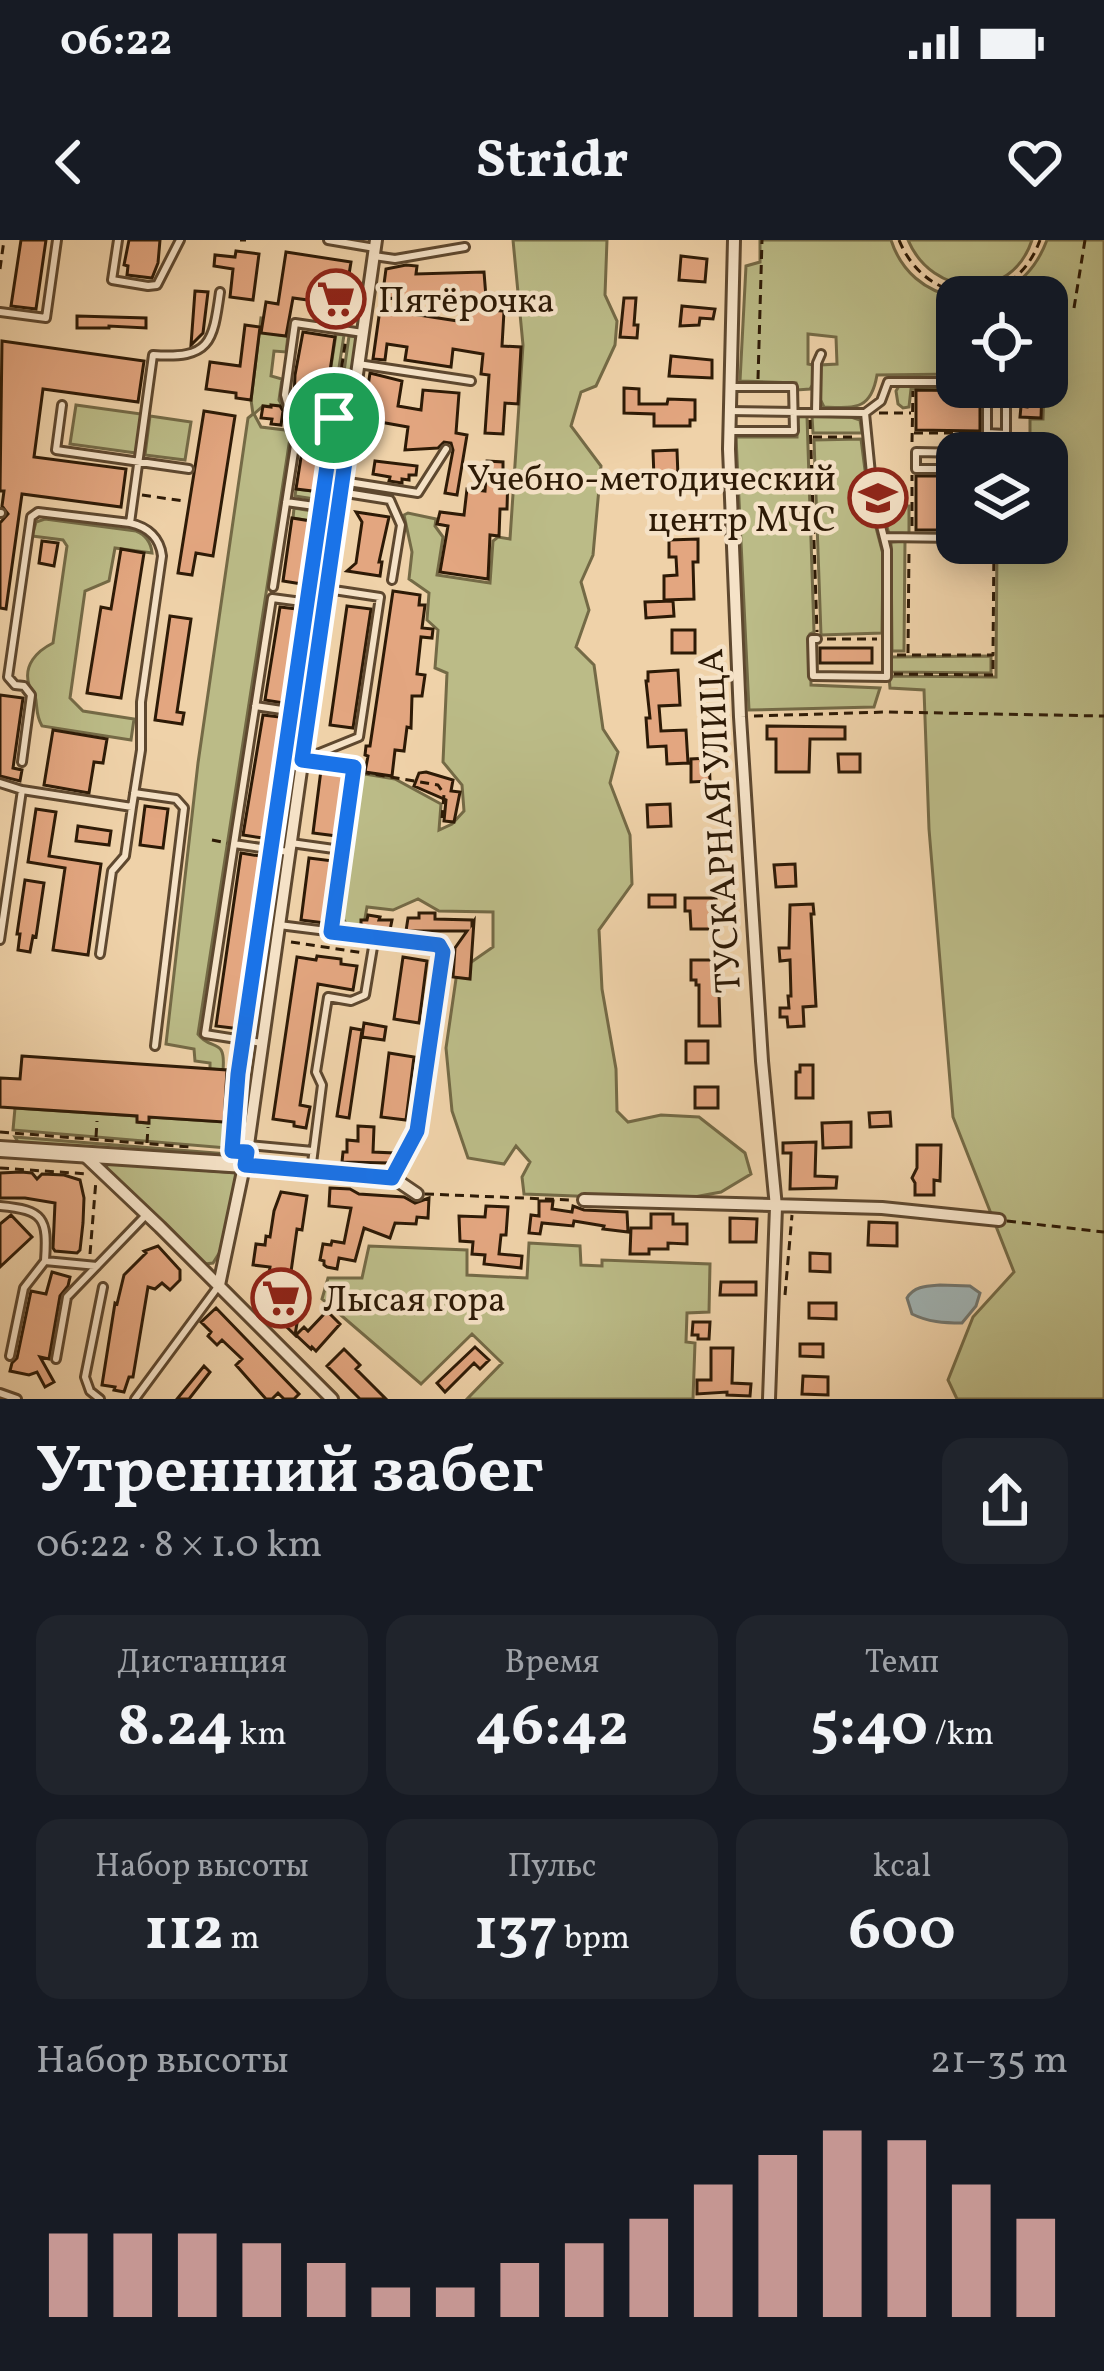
<!DOCTYPE html>
<html lang="ru">
<meta charset="utf-8">
<style>
:root{--surface:#171b24;--page:#20242c;--text:#f1f3f6;--muted:#9ea1a6;--accent:#c59692}
body{margin:0;font-family:Vollkorn,serif;background:var(--page);color:var(--text);height:100vh;display:flex;flex-direction:column;font-size:45px;white-space:nowrap}
*{box-sizing:border-box;margin:0}
p{font-size:39px;color:var(--muted)}
.icon{flex:none;width:66px;height:66px;fill:none;stroke:currentColor;stroke-width:2;stroke-linecap:round;stroke-linejoin:round}
.map{position:relative;height:1159px;overflow:hidden}
.sheet{display:flex;flex-direction:column;background:var(--surface);flex:1}
.sheet>*{flex:none}
.fabs{position:absolute;left:936px;top:36px;display:grid;gap:24px}
.fabs a{display:grid;place-items:center;width:132px;height:132px;border-radius:24px;background:var(--surface);box-shadow:0 6px 30px #0003;font-size:60px}
.pin{position:absolute;display:grid;place-items:center;width:102px;height:102px;color:#fff;margin:-51px;border:6px solid #fff;border-radius:50%;box-shadow:0 3px 12px #0007}
.round{display:grid;place-items:center;flex:none;width:126px;height:126px;border-radius:24px;background:var(--page)}
.summary{display:flex;align-items:center;justify-content:space-between;height:204px;padding:0 36px}
h1{font-size:66px;font-weight:700;line-height:90px}
.metrics{display:grid;grid-template-columns:repeat(3,1fr);gap:18px;height:204px;padding:12px 36px}
.metrics div{display:grid;align-content:center;border-radius:24px;background:var(--page);text-align:center}
.metrics b{font-size:60px;font-weight:700}
.metrics small{font-size:33px;font-weight:400}
.metrics p{font-size:33px}
.chart{height:336px;padding:24px 36px}
.chart p{display:flex;justify-content:space-between}
.chart svg{width:100%;height:216px;margin-top:12px;stroke:var(--accent);stroke-width:6}
.status{display:flex;justify-content:space-between;align-items:center;height:84px;padding:0 60px;background:var(--surface);direction:ltr}
.status svg{height:33px;fill:currentColor}
header{display:flex;justify-content:space-between;align-items:center;height:156px;padding:0 36px;background:var(--surface);font-size:54px;font-weight:700}
.map>svg:first-child{display:block}
</style>
<div class="status"><b>06:22</b><svg viewBox="0 0 49 12"><path d="M0 12V9h3v3zM5 12V6h3v6zM10 12V3h3v9zM15 12V0h3v12zM26 1h20v11H26zM47 4h2v5h-2z"/></svg></div>
<header><svg class="icon" aria-label="back" viewBox="0 0 24 24"><path d="M15 5l-7 7 7 7"/></svg>Stridr<svg class="icon" aria-label="heart" viewBox="0 0 24 24"><path d="M12 20l-8-8c-3-5 5-10 8-4 3-6 11-1 8 4z"/></svg></header>
<div class="map">
<svg width="1104" height="1159" viewBox="0 0 1104 1159">
<rect width="100%" height="100%" fill="#efd2a9"/>
<filter id="stains"><feTurbulence type="fractalNoise" baseFrequency=".00167" numOctaves="4"/><feColorMatrix values="0 0 0 0 .2 0 0 0 0 .09 0 0 0 0 .02 0 0 0 .5 -.17"/></filter>
<radialGradient id="worn" r=".72"><stop offset=".6" stop-color="#630" stop-opacity="0"/><stop offset="1" stop-color="#630" stop-opacity=".3"/></radialGradient>
<path fill="#bbbb87" stroke="#746a46" stroke-width="3" d="M513,0H607L605,55L617,81L615,105L596,146L581,152L571,186L601,226L593,315L581,342L589,370L576,407L594,425L603,489L618,512L610,543L630,595L632,644L599,690L602,749L616,829L617,871L628,882L661,875L699,877L745,913L751,934L721,952L678,960L524,954L522,937L530,922L516,906L504,924L468,918L452,871L446,808L457,732L493,707V672L439,671L418,659L393,670L367,667L364,684L359,687L347,685L342,677L360,539L365,534L395,539L441,564L439,590L452,584L464,571L462,545L443,522L447,433L435,428L438,390L427,380L429,353L409,339L412,312L404,275L408,273L436,279L435,286L443,297L437,335L490,343L493,301L498,297L510,299L523,105Z
M760,0H891C901,31 925,52 957,57V134L877,135C871,170 856,168 824,167L820,159V125L837,124L836,97L808,94V124L813,125V144L810,149L797,150L796,143L740,141L746,26L760,22Z
M908,0H1032C1011,64 932,57 908,0Z
M1047,0H1104V1159H957L948,1140L973,1077L1014,1032L953,877L929,589L924,450L890,448L889,436L996,437L997,303H1047V213H1039L1038,207L1018,206L1011,199V194L1030,195V179H1043L1044,147H1047V57H990C1019,46 1036,29 1047,0Z
M261,78L274,80L273,94L288,96L286,112L274,111L271,136L282,139L279,160L283,167L263,166L254,174L261,187L285,190L290,198L198,794C211,812 226,796 223,830L210,829V823L195,821L194,809L166,804L198,523L248,178L253,174L251,160Z
M336,94L344,95L333,167L325,165Z
M349,96L357,97L347,166L339,167Z
M906,143H957V147H985V150L911,149L909,167L903,168L898,164L896,151L899,146Z
M76,165L141,174L136,213L70,204Z
M150,176L191,182L185,220L145,215Z
M797,176H807L814,392L810,394L811,445L880,448L874,467L749,470L736,197H797Z
M812,176L851,177L860,180L862,193H813Z
M330,190L343,191L333,259L327,261L295,256L296,249L321,252Z
M861,199L869,261L883,314L882,393L821,395L814,200Z
M881,266H909V294H889Z
M294,268L324,273L331,279L321,347L308,345L317,282L293,278Z
M45,279L136,291C146,295 151,302 152,313L115,308L109,341L85,351L70,458L83,471L134,479L131,500L42,486C35,474 38,467 35,455C34,452 31,449 29,445C23,425 37,411 53,403L67,306L63,300L32,296L36,282Z
M905,301L904,411H892L891,302Z
M305,367L318,369L302,466L290,464Z
M991,416V433L889,432V417Z
M288,477L301,479L284,592L274,598H263L272,539H279Z
M263,641L276,643L255,792L241,789Z
M227,830L235,831L230,906L227,908L13,890L15,868L137,876L138,882L148,883L149,877L223,882Z
M15,897L227,914V918L18,902Z
M108,923L239,933L223,1007L213,1023L205,1024L106,928Z
M529,1003L580,1006L581,1025L602,1026V1020L710,1024L709,1072L687,1073L686,1102L695,1103L693,1159H467L502,1123L472,1094L421,1144L322,1059L328,1038H362L369,1006L467,1010V1035L527,1038Z"/>
<path fill="#a0b4b5" stroke="#72766f" stroke-width="3" d="M940,1045L970,1046L980,1053L976,1066L962,1083C944,1083 928,1082 912,1074L907,1058C914,1046 927,1046 940,1045Z"/>
<path fill="#e3a680" stroke="#2d1a06" stroke-width="3" d="M21,0H46L36,69L11,66Z
M129,0H160L158,23L152,38L127,35L128,26L124,25Z
M236,11L259,14L253,60L230,57L233,29L214,26L215,15L235,17Z
M286,12L351,22L344,65L293,58L286,96L261,93L266,62L278,64Z
M681,16L707,19L705,42L679,40Z
M406,25L417,26L416,34L484,32L487,70L504,71L502,106L521,107L518,164L505,163L503,194L485,193L489,135L481,134L483,114L453,109L451,127L405,120L407,107L387,104L385,120L373,119L380,69L464,82L466,56L453,57V54L382,59L386,29Z
M195,51L208,52L203,93L191,105Z
M624,58H636L634,85H638L637,98L620,97Z
M682,66L715,69L713,79L700,78L699,85L680,86Z
M77,76L146,78V88L109,86V88H77Z
M245,85L260,87L251,160L236,158V153L206,149L210,122L240,126Z
M303,92L335,97L325,165L294,160L295,135Z
M2,101L144,121L138,162L43,149L34,217L126,229L121,267L22,254L6,369L0,368V283L8,274L2,266L4,251H0Z
M671,116L712,120V138L669,136Z
M370,133L402,141L398,166L421,170L423,150L459,153L456,193L467,195L457,255L445,253L453,210L451,203L444,202L438,208L405,210L408,187L363,179Z
M1028,147H1042L1041,178L1020,177L1021,166L1027,167Z
M624,148L639,149V164H667L668,159L695,160V180H690V186H654V174L624,173Z
M916,150L980,151V191L916,190Z
M271,165L280,166L283,171L281,185L271,184L272,179L261,178L263,166L271,167Z
M204,171L235,176L213,316L196,313L192,335L178,333Z
M306,186L330,190L321,252L296,249Z
M677,210L678,237L654,238L653,211Z
M375,221L417,226L416,235H409V240L402,239V243L389,241L390,237L373,234Z
M487,221L503,222V233L508,234L507,269H500L499,296L490,295L488,339L440,332L448,286L437,284L440,272L464,275L467,249L485,251Z
M916,236H957V290H916Z
M356,272L389,277L379,322H382L380,336L347,331L356,323L362,282Z
M292,278L317,282L308,345L283,341Z
M698,299V322H693L694,359L664,360V336L677,335L676,317H669V300Z
M42,301L58,303L54,326L39,323Z
M121,309L144,313L121,458L87,453L101,367L111,369Z
M393,351L420,355L419,365H425L422,388L433,389L432,398L421,397L417,434L425,435L422,456H412L411,488L407,487L404,511L395,510L392,536L365,532L368,516L365,515L366,506H370Z
M673,361L674,376L646,378L645,362Z
M347,366L371,369L353,488L330,485Z
M280,367L305,370L290,464L265,460Z
M170,376L191,379L177,472L184,473L182,484L155,480Z
M672,390H695V413H672Z
M820,408H872V423H820Z
M678,430L680,465L659,466L661,491L686,490L688,523L667,524L666,506L648,507L646,478H650L646,441H648V432Z
M0,455L23,458L13,528L22,530L20,541L0,536Z
M263,475L288,478L279,540L272,539L263,598L243,595Z
M767,486L845,487V499H810L809,532H776V499H767Z
M53,490L107,499L103,523L94,522L89,553L44,545Z
M838,514H860V532H839Z
M709,518L710,541L691,542V519Z
M321,530L346,533L337,596L313,593Z
M426,532L453,540L451,551L460,552L454,582L444,581L446,560L414,546L419,533Z
M670,564L671,586L648,587L647,565Z
M145,566L168,569L163,608L140,605Z
M36,569L56,572L49,616L101,624L88,715L53,710L65,628L28,622Z
M78,586L111,591L109,605L76,601Z
M241,613L266,617L241,789L216,786Z
M309,618L333,621L325,683L301,680Z
M795,624L796,646L776,647L774,625Z
M25,640L44,643L36,697L33,696L30,712L18,710L20,694H17Z
M649,655H675V667H649Z
M685,658H716V689H691L690,671H685Z
M813,664L814,674H811L816,766L803,767L804,786L788,787L787,777H780V768H789L788,756H791L790,720L780,721L779,708H789L790,665Z
M419,673H435V679L472,680V684L474,681L470,739L453,737L455,708L467,691H406L408,678H419Z
M368,675L380,677L379,680H392L390,690L361,685V680H367Z
M317,716L341,719V724L357,726L353,750L318,744L300,865L310,867L306,888L294,886V882L273,879L297,717L316,720Z
M403,717L427,721L419,783L394,779Z
M691,720H718L720,786H699V745H696V740H691Z
M364,783L386,787L384,800L362,797Z
M351,788L362,790L349,878L337,876Z
M686,801H708V823H686Z
M389,813L414,817L406,880L381,877Z
M22,816L227,830L224,882L149,877V883L137,882V876L0,867V838L20,839Z
M800,825H813V858H796V832H800Z
M695,847H718V868H695Z
M890,872L891,886L870,887L869,873Z
M851,882V907L823,908L822,883Z
M358,886L374,887L373,912L394,913L391,923L342,922L343,912H347V900L358,901Z
M816,902L815,936L837,937L836,948L790,949L791,913H783V903Z
M917,905H941L940,941L934,940V955H915V943L912,938L917,928Z
M21,932L32,933L37,939L42,934L64,935L80,940L84,958L83,983L80,1010L77,1013L55,1011L53,1008L55,963L25,958H0V933Z
M330,948L350,949L359,954L404,957L415,963L429,958L428,978L417,977L416,984L395,983L390,998L364,988L355,1021L339,1018L337,1029L327,1027L324,1025V1021L320,1020L323,1004L331,1005L332,1001L344,1003L351,968L329,966Z
M281,952L307,956L302,990L297,989L289,1046L303,1048L295,1095L264,1065L270,1027L253,1025L256,1004L265,1005L266,996L270,997L274,971Z
M539,961H553L552,969L572,972L573,966L584,970L627,972L628,992L603,989L604,986L574,981L573,986L542,983L540,994L529,993L531,975L539,976Z
M486,966L508,967L506,995H501L499,1014L522,1016L521,1028L484,1024L485,1015L472,1014L473,1002L460,1001L459,976L485,977Z
M651,974H673V984H687V1004L668,1003V1009H649V1014H630L631,988H651Z
M11,975L32,997L0,1027V984Z
M730,978L757,979L756,1002H730Z
M869,982L897,983V1006L868,1005Z
M158,1006L180,1030V1040L170,1050L162,1043L155,1049L148,1047L133,1137H129L124,1152L114,1150L115,1147L102,1145L115,1063L117,1064L124,1035L146,1013L144,1011Z
M810,1013L830,1014V1032L810,1031Z
M52,1032L70,1037L68,1046L60,1056L49,1119L40,1117L54,1142L45,1147L37,1132L29,1135L10,1131L12,1123L17,1118L31,1051L46,1054Z
M721,1042H756V1055H720Z
M809,1063H836V1079L809,1078Z
M216,1068L299,1154L294,1159H284L278,1153L272,1159H266L236,1125L242,1119L222,1100L217,1105L208,1096L211,1092L201,1082Z
M327,1071L340,1084L316,1111L312,1107L311,1109L296,1095L304,1087L308,1091Z
M693,1082H710L709,1099H698V1095H692Z
M800,1104H823V1117L800,1116Z
M475,1107L489,1120L480,1129L474,1123L445,1152L437,1143Z
M711,1108H733L732,1143L751,1144L750,1156L727,1155V1152L697,1154V1140H711Z
M344,1109L360,1125L356,1129L386,1159H360L327,1126Z
M204,1126L210,1132L189,1159H177Z
M803,1136L828,1137V1155L802,1154Z"/>
<g fill="none" stroke-linecap="round" stroke-linejoin="round">
<g stroke="#5e482f" stroke-width="12">
<path id="service" d="M118,0L112,40L148,46L157,45L180,0
M328,0L375,8
M374,16L395,19L465,7
M0,72L46,78L57,0
M358,124L471,141
M987,147V193L1006,194
M1006,147V213
M62,165L56,210L189,229
M729,171L865,173L873,254L887,310V437L813,436L812,399H817
M816,172L817,123L821,114
M300,173L288,166L285,155L295,83L363,93
M865,173L881,161L888,142H957
M731,191H794L793,147H733
M1006,197L1016,210H1035V213
M957,229H916V212L967,213
M342,241L418,253L446,209
M340,252L390,260L401,285L392,340
M286,262L336,269
M0,273H1
M884,297L957,298
M273,347L300,173L351,180
M327,349L380,357L359,497L302,520L354,527L331,692
M255,466L309,474
M22,522L31,455L24,446L15,445L8,437L31,277L38,272L130,283L153,115C210,119 213,103 220,52
M0,543L22,550
M134,553L176,559L184,568L155,806
M291,603L341,610
M234,604L272,358L324,365
M279,685L439,705L443,712L417,891L392,937
M0,700L22,550L132,567L141,510V462L162,316C160,298 148,287 130,283
M100,714L112,631L125,616L132,567
M262,803L205,794L234,604L289,612
M248,905L313,911
M311,931L322,845L316,832L328,757L351,761L365,755L375,695
M0,966C44,970 48,978 45,1021L97,1026
M10,1116L24,1048L45,1021
M56,1119L67,1057L147,974
M0,1153L17,1159
M100,1159L90,1151L85,1137L103,1047
M135,1159L217,1048"/>
</g>
<g stroke="#5e482f" stroke-width="16">
<path id="minor" d="M734,0L729,209L740,477L762,821L776,967L769,1159
M83,914L160,987L332,1159
M245,925L392,937L417,954
M584,960L882,968L999,980
M219,1045L247,912L376,0"/>
</g>
<g stroke="#5e482f" stroke-width="20">
<path id="tertiary" d="M0,909L245,925"/>
</g>
<path stroke="#2d1a06" stroke-width="3" stroke-dasharray="9 6" stroke-linecap="butt" d="M240,0H246
M899,0C927,69 1014,73 1040,0
M0,29L4,0
M1074,68L1085,0
M758,139L762,0
M335,172L346,98
M879,173H911
M810,180L817,392
M914,193H977
M813,197H857
M912,202L913,151
M142,255L184,261
M322,261L333,187
M884,263H910
M912,286V235
M308,356L320,276
M827,399H877
M908,413L909,309
M897,415H993L994,303
M894,434L993,435V417
M292,463L306,371
M754,476L887,472L1104,476
M361,532L438,545L444,554L442,578
M272,599L290,478
M212,600L227,603
M291,702L364,713
M245,789L269,621
M0,892L190,907
M96,897L97,881
M147,903L148,887
M233,909L242,811
M0,928L88,934
M425,954L571,960
M1007,981L1104,992
M90,1014L96,940
M785,1055L792,975"/>
<use href="#service" stroke="#f5e2c7" stroke-width="6"/>
<use href="#minor" stroke="#f5e2c7" stroke-width="10"/>
<use href="#tertiary" stroke="#f5e2c7" stroke-width="14"/>
</g>
<g fill="none" stroke-linecap="round" stroke-linejoin="round">
<g stroke="#fff" stroke-width="24">
<path id="route" d="M334,178L351,180L302,520L354,527L331,692L439,705L443,712L417,891L392,938L245,925L247,912L232,911L238,834Z"/>
</g>
<use href="#route" stroke="#1a73e8" stroke-width="15"/>
</g>
<defs>
<g id="supermarket-ring" transform="scale(3)"><circle r="9.5" fill="#f5e2c7" stroke="#8f2418" stroke-width="1.5"/><path d="M-6-5.5h2.5l.6 2H6L4.5 2H-2.5L-4.4-4H-6ZM-1.5 3.2a1.3 1.3 0 1 0 .1 0ZM3 3.2a1.3 1.3 0 1 0 .1 0Z" fill="#8f2418"/></g>
<g id="school-ring" transform="scale(3)"><circle r="9.5" fill="#f5e2c7" stroke="#8f2418" stroke-width="1.5"/><path d="M0-5L7-2L0 1L-7-2ZM-4 1L0 2.5L4 1V4Q0 6-4 4Z" fill="#8f2418"/></g>
</defs>
<g fill-rule="evenodd">
<use href="#supermarket-ring" x="336" y="59"/>
<use href="#school-ring" x="878" y="258"/>
<use href="#supermarket-ring" x="281" y="1058"/>
</g>
<g text-anchor="middle" stroke-width="9" stroke-linejoin="round" paint-order="stroke">
<g font-size="36" fill="#2d1a06" stroke="#f5e2c7" text-anchor="start">
<text x="378" y="72">Пятёрочка</text>
<text x="836" y="250" text-anchor="end">Учебно-методический<tspan x="836" dy="41">центр МЧС</tspan></text>
<text x="323" y="1071">Лысая гора</text>
</g>
<g font-size="36" fill="#2d1a06" stroke="#f5e2c7">
<text transform="translate(718 581) rotate(-93)" y="13">ТУСКАРНАЯ УЛИЦА</text>
</g>
</g>
<rect width="100%" height="100%" filter="url(#stains)"/>
<rect width="100%" height="100%" fill="url(#worn)"/>
</svg>
<div class="fabs">
<a><svg class="icon" aria-label="locate" viewBox="0 0 24 24"><circle cx="12" cy="12" r="6"/><path d="M12 2v4M12 18v4M2 12h4M18 12h4"/></svg></a>
<a><svg class="icon" aria-label="layers" viewBox="0 0 24 24"><path d="M12 4l9 5-9 5-9-5zM3 14l9 5 9-5"/></svg></a>
</div>
<div class="pin" style="left:334px;top:178px;background:#1e9e55"><svg class="icon" aria-label="arrive" viewBox="0 0 24 24"><path d="M6 21V4h12l-3 4 3 4H6"/></svg></div>
</div>
<section class="sheet">
<div class="summary"><div><h1>Утренний забег</h1><p>06:22 · 8 × 1.0 km</p></div><a class="round"><svg class="icon" aria-label="share" viewBox="0 0 24 24"><path d="M12 15V3M7 8l5-5 5 5M5 13v7h14v-7"/></svg></a></div>
<div class="metrics">
<div><p>Дистанция</p><b>8.24<small> km</small></b></div>
<div><p>Время</p><b>46:42</b></div>
<div><p>Темп</p><b>5:40<small> /km</small></b></div>
</div>
<div class="metrics">
<div><p>Набор высоты</p><b>112<small> m</small></b></div>
<div><p>Пульс</p><b>137<small> bpm</small></b></div>
<div><p>kcal</p><b>600</b></div>
</div>
<div class="chart"><p><span>Набор высоты</span>21–35 m</p>
<svg viewBox="0 0 160 44" preserveAspectRatio="none"><path d="M5 44V27M15 44V27M25 44V27M35 44V29M45 44V33M55 44V38M65 44V38M75 44V33M85 44V29M95 44V24M105 44V17M115 44V11M125 44V6M135 44V8M145 44V17M155 44V24"/></svg>
</div>
</section>
